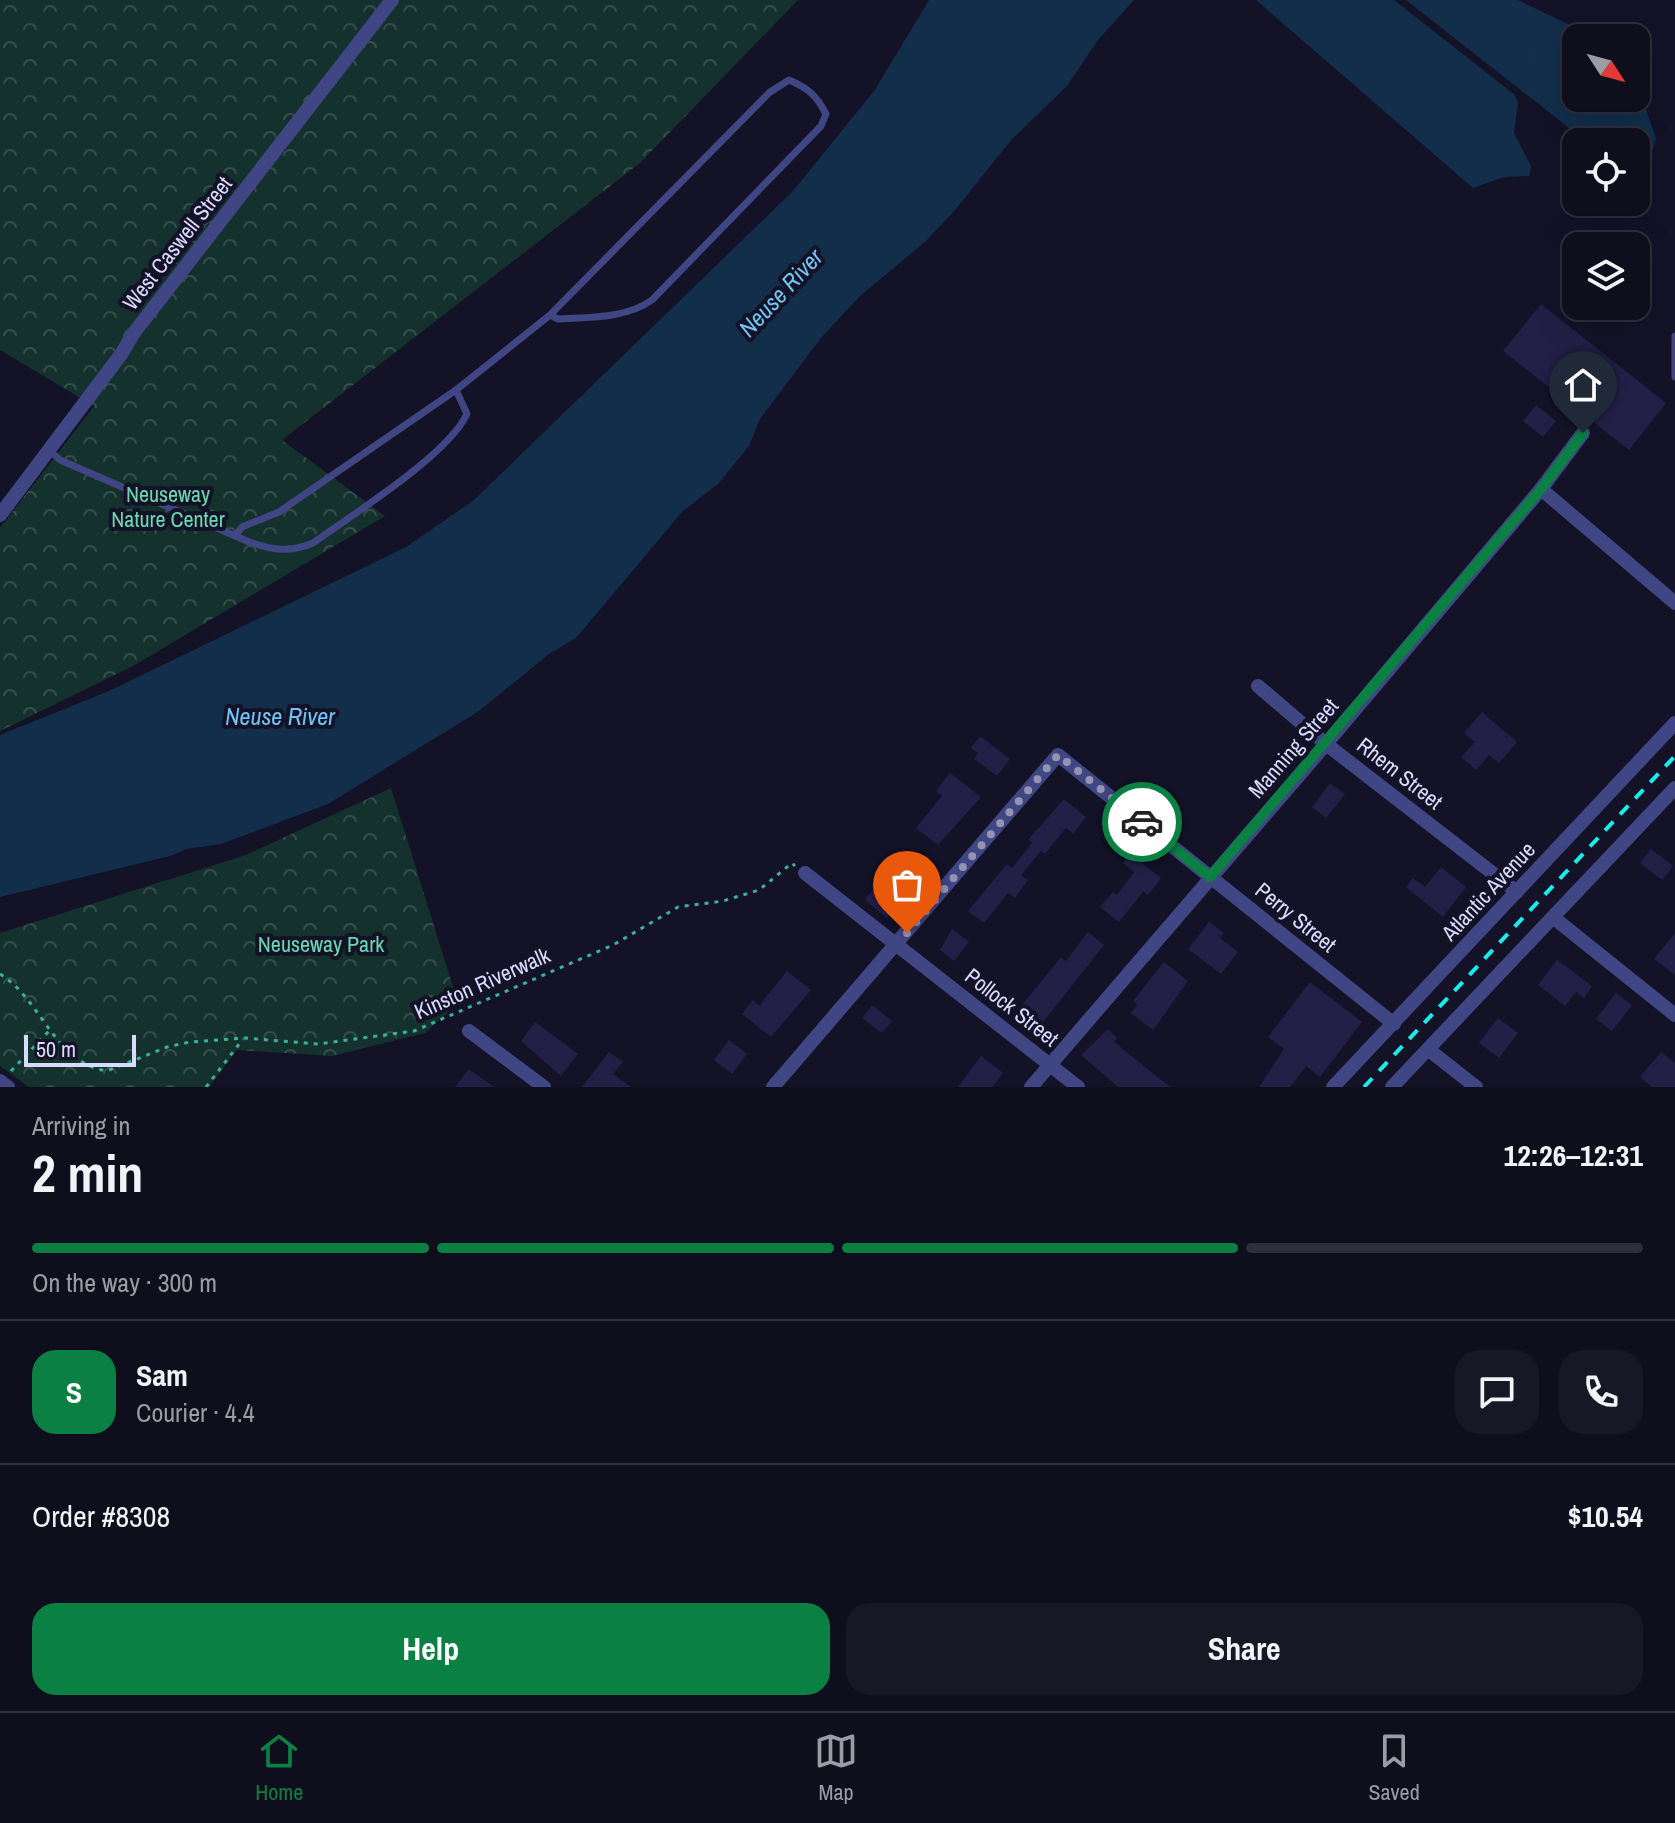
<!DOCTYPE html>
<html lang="en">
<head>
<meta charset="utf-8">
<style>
	body { margin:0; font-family:"Archivo Narrow",sans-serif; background:#171726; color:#f1f3f6; height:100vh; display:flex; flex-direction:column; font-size:30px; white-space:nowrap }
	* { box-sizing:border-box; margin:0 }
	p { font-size:26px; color:#9b9ca4 }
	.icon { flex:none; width:44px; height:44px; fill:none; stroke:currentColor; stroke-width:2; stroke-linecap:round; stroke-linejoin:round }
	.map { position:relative; height:1087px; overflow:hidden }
	.sheet { display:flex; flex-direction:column; background:#0e0e1d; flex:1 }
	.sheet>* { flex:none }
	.needle { width:52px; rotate:126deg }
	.tools { position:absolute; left:1562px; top:24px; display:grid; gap:16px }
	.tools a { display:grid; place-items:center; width:88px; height:88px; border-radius:16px; background:#0e0e1d; box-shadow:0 8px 32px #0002,0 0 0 2px #2e2e3b; font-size:40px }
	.scale { position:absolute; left:24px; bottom:20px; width:112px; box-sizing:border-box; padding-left:8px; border:4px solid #dadafd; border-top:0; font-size:22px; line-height:28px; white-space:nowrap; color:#dadafd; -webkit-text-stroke:6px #131227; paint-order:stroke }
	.pin { position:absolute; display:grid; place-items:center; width:68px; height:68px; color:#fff; margin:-82px -34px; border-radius:50% 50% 50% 0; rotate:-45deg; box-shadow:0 0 8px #0007 }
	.pin .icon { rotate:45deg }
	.courier { position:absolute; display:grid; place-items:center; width:80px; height:80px; margin:-40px; border:6px solid #0b8043; border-radius:50%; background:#fff; color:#222; box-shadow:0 2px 10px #0007 }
	.head em { font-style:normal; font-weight:700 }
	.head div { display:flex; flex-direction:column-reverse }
	.head { display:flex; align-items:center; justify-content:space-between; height:136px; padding:0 32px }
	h1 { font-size:52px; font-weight:700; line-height:60px }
	.bar { display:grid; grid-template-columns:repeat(4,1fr); gap:12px 8px; align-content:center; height:96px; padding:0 32px }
	.bar i { height:10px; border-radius:6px; background:#2e2e3b }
	.bar .current { background:#0b8043 }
	.bar p { grid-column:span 4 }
	.line { display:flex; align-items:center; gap:20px; padding:0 32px; border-top:2px solid #2e2e3b }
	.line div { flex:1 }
	.round { display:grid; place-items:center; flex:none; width:84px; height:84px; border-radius:24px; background:#171726 }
	.primary-button { display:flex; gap:16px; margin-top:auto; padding:16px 32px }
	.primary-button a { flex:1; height:92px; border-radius:24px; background:#0b8043; color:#fff; font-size:32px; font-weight:700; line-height:92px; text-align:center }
	.primary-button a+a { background:#171726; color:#f1f3f6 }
	.dock { display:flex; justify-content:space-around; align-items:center; height:112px; border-top:2px solid #2e2e3b; background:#0e0e1d; font-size:22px; color:#9b9ca4 }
	.dock a { display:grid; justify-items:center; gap:4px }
	.dock .current { color:#0b8043 }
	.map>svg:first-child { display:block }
</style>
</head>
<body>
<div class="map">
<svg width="1675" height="1087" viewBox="0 0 1675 1087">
	<defs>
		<pattern id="park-crowns" width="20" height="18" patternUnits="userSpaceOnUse" patternTransform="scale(2)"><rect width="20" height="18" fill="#15312d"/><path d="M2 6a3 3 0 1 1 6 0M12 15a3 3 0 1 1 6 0" fill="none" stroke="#364e4c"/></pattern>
	</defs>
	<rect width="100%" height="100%" fill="#131227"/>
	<g fill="url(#park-crowns)">
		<path d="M0 0H798L640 163 282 440 385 516 133 666 0 731V528L94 406 0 350Z"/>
		<path d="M391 788 458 1003 425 1033 332 1056 237 1050 209 1087H29L0 1066V933L246 855Z"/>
	</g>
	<g fill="#122e4b">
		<path d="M929 0H1134L1098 40 1067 86 1011 140 956 209 926 241 860 296 821 338 760 419 749 446 718 484 682 512 576 638 549 654 479 711 328 804 221 844 186 849 170 856 0 897V735L109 691 406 547 474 500 793 191 874 91Z"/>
		<path d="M1256 0H1394L1515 95 1518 103 1514 133 1531 166 1529 176 1504 177 1473 188Z"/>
		<path d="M1406 0H1518L1597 38H1576V98H1636V79L1656 139 1648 164 1636 166V142H1587Z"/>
	</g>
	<g fill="#231f47">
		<path d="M1541 304 1666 403 1629 450 1503 351Z"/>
		<path d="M1536 405 1556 421 1543 437 1523 421Z"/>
		<path d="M1482 712 1517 742 1499 763 1489 755 1476 770 1461 757 1475 742 1464 733Z"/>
		<path d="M980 736 1010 759 997 776 974 759 978 753 971 748Z"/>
		<path d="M950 773 981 797 938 845 916 828 942 796 936 791Z"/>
		<path d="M1330 783 1345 794 1326 818 1312 807Z"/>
		<path d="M1064 799 1086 817 1073 834 1066 828 1045 854 1041 851 1021 875 1028 880 1015 898 1008 893 984 923 968 911 1007 864 1012 868 1032 843 1028 840Z"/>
		<path d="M1651 849 1673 866 1662 880 1640 863Z"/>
		<path d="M899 850 919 866 897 893 902 898 887 918 865 900 887 872 884 870Z"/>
		<path d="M1130 854 1161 878 1148 895 1143 892 1119 922 1100 907 1113 892 1117 895 1134 872 1123 863Z"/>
		<path d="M1441 867 1466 887 1443 917 1406 887 1413 878 1425 887Z"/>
		<path d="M1209 922 1224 933 1220 938 1238 952 1221 974 1188 949Z"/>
		<path d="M952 929 969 942 954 961 940 950Z"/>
		<path d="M1088 932 1104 945 1039 1027 1018 1010 1061 957 1066 961Z"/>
		<path d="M1675 933V975L1654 959Z"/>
		<path d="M1557 960 1592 986 1584 998 1576 992 1565 1006 1538 985Z"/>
		<path d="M1164 962 1188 981 1153 1030 1131 1013 1137 1005 1133 1001Z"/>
		<path d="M787 971 811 990 771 1037 742 1014 753 1000 759 1006Z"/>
		<path d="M1310 982 1362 1022 1320 1077 1306 1066 1290 1087H1259L1284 1049 1268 1037Z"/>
		<path d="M1616 993 1632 1005 1612 1031 1596 1019Z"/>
		<path d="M872 1005 892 1021 882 1033 862 1018Z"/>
		<path d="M1498 1018 1518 1033 1499 1058 1479 1043Z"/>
		<path d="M535 1022 578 1054 561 1076 521 1041Z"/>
		<path d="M1108 1029 1117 1038 1114 1042 1170 1087H1118L1081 1055Z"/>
		<path d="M729 1040 747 1054 732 1074 714 1060Z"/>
		<path d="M609 1052 623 1062 613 1074 631 1087H582Z"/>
		<path d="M1661 1052 1675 1063V1087H1652L1640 1077Z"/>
		<path d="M981 1056 1003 1073 992 1087H958Z"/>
		<path d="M469 1069 494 1087H455Z"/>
	</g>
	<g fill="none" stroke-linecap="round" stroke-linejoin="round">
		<g stroke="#38b29d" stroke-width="3" stroke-dasharray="4 6" stroke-linecap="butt">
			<path d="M0 974C42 1000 54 1063 107 1071L167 1047 190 1042 244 1038 318 1044 414 1031 613 945 678 907 723 901 759 890 792 863 795 866"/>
			<path d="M11 1071 51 1029"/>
			<path d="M206 1087 243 1039"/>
		</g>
		<g stroke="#404583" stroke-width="7">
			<path d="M1675 336V377"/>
			<path d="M456 390 550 315 770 92 789 80C808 88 817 96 826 114L821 126 652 300C625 319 590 317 558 319L550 315"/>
			<path d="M49 450 60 460 249 542C274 550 289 553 313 543 353 514 447 456 467 414L456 390 279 512 242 527 235 536"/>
		</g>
		<g stroke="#404583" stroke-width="14">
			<path d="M1541 489 1675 603"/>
			<path d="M0 515 122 353 133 334 392 0"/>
			<path d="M1258 686 1326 744 1517 892"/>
			<path d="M805 873 1078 1087"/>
			<path d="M1554 918 1675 1015"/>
			<path d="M469 1031 544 1087"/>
			<path d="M1429 1050 1476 1087"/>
			<path d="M0 1081 8 1087"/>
			<path d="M773 1087 1058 755 1394 1024"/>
			<path d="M1031 1087 1326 744 1541 489 1583 433"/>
			<path d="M1333 1087 1675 723"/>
			<path d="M1392 1087 1675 788"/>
		</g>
		<path stroke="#14efed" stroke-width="4" stroke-dasharray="12 10" stroke-linecap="butt" d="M1364 1087 1675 756"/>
	</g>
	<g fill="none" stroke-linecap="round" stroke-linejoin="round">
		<path stroke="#9494b2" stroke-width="8" stroke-dasharray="0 14.4" d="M907 933 1058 755 1142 822"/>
		<path stroke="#0b8043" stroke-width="10" d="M1142 822 1210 877 1541 489 1583 433"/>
	</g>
	<g text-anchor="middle" stroke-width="8" stroke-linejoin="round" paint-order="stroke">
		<g font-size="22" fill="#dadafd" stroke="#131227">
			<text transform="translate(177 243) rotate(-52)" y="8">West Caswell Street</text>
			<text transform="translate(1293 748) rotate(-49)" y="8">Manning Street</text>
			<text transform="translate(1400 773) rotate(38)" y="8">Rhem Street</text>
			<text transform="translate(1488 891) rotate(-47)" y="8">Atlantic Avenue</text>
			<text transform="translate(1296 917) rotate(39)" y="8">Perry Street</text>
			<text transform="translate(482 983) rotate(-24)" y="8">Kinston Riverwalk</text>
			<text transform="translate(1012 1007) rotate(38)" y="8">Pollock Street</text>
		</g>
		<g font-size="22" fill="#6ad9b1" stroke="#131227">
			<text x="168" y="502">Neuseway<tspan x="168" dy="25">Nature Center</tspan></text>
			<text x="321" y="952">Neuseway Park</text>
		</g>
		<g font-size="24" font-style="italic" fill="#6fc6f5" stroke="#131227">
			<text transform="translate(781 293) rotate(-47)" y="8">Neuse River</text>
			<text x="280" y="725">Neuse River</text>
		</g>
	</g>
</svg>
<div class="tools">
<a><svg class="needle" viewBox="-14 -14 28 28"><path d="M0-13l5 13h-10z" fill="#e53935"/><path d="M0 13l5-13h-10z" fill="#9b9ca4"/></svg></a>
<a><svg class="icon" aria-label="locate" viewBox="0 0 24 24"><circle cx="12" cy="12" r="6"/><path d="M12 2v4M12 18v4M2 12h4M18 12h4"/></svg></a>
<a><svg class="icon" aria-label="layers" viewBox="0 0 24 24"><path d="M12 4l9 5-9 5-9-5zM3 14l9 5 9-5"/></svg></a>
</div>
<div class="scale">50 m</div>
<div class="pin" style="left:907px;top:933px;background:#ea580c"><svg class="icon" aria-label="bag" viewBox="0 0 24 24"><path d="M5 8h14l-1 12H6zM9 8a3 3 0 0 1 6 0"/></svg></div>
<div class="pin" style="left:1583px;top:433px;background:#1f2937"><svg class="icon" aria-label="home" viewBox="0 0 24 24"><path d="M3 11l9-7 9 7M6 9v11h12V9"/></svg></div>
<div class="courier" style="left:1142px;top:822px"><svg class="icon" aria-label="car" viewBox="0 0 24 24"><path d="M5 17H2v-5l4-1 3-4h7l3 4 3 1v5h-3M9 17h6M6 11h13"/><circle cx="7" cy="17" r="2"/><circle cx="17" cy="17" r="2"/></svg></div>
</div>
<section class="sheet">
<div class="head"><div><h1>2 min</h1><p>Arriving in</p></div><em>12:26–12:31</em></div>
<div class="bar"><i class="current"></i><i class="current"></i><i class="current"></i><i></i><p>On the way · 300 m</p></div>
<div class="line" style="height:144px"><b class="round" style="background:#0b8043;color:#fff">S</b><div><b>Sam</b><p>Courier · 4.4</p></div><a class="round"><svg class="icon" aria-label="chat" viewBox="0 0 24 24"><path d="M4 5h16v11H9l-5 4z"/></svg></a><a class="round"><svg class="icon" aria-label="phone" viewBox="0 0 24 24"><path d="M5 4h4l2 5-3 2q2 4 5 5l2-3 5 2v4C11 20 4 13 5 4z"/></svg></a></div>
<div class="line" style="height:104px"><div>Order #8308</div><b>$10.54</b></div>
<div class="primary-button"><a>Help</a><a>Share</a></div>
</section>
<nav class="dock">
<a class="current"><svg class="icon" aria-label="home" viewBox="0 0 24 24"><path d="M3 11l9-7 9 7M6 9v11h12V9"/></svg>Home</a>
<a><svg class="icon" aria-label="map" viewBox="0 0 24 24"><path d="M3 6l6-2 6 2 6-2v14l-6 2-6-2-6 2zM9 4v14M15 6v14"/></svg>Map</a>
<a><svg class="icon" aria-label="saved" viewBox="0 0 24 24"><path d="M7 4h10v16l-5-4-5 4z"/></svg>Saved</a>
</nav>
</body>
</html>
